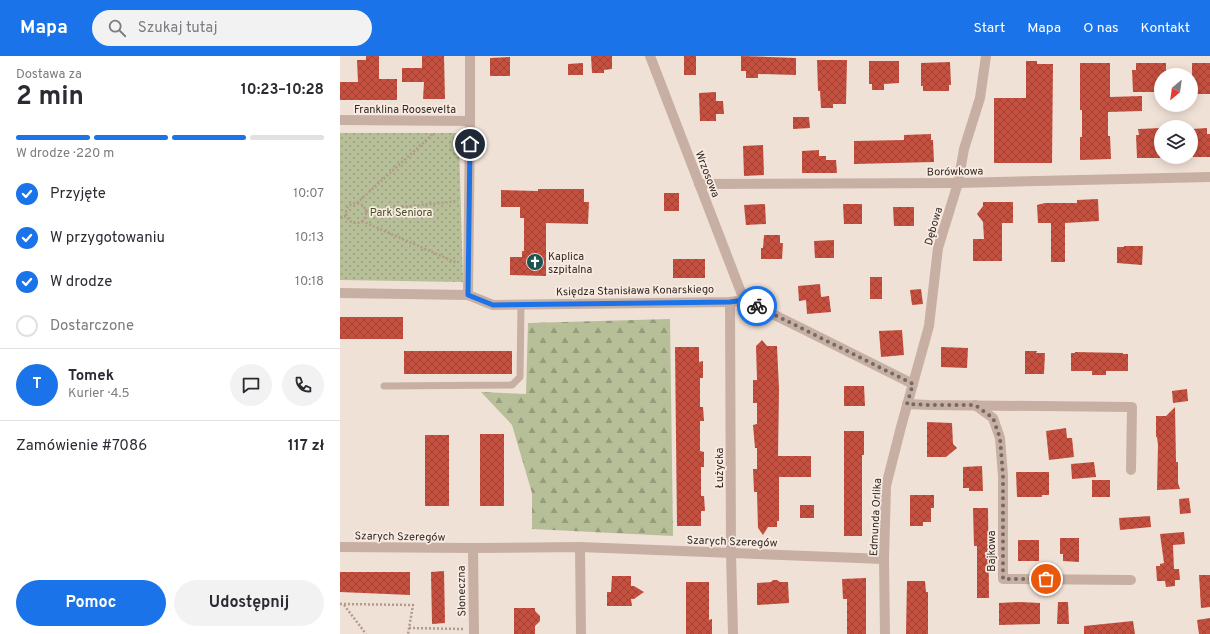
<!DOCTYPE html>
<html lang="pl">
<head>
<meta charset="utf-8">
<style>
	body { margin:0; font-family:Overpass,sans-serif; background:#f2f2f3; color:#2b2b33; height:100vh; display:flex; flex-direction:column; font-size:15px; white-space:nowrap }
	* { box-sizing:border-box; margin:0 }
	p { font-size:13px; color:#7c7c81 }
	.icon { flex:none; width:22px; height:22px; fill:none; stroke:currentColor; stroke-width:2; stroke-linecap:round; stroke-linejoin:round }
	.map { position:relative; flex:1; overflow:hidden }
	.panel { display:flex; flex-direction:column; background:#fff; width:340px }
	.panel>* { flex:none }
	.needle { width:26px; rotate:209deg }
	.tools { position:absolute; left:814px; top:12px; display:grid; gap:8px }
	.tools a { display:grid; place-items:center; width:44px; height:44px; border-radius:50%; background:#fff; box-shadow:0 2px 10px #0003; font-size:20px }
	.pin { position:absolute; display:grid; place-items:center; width:34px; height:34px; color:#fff; margin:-17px; border:2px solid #fff; border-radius:50%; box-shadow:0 1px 4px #0007 }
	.courier { position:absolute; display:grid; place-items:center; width:40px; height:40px; margin:-20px; border:3px solid #1a73e8; border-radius:50%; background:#fff; color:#222; box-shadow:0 1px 5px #0007 }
	.head em { font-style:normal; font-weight:700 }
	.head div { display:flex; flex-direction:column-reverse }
	.head { display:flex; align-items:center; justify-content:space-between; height:68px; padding:0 16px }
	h1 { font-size:26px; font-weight:700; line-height:30px }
	.bar { display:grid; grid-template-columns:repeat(4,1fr); gap:6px 4px; align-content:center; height:48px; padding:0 16px }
	.bar i { height:5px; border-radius:3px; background:#e1e1e2 }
	.bar .active { background:#1a73e8 }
	.bar p { grid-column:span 4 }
	.line { display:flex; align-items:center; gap:10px; padding:0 16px; border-top:1px solid #e1e1e2 }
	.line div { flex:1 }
	.round { display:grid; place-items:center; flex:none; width:42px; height:42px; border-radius:21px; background:#f2f2f3 }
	ol { padding:0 16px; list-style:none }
	li { display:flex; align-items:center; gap:12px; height:44px }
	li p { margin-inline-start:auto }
	li .icon { padding:4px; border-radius:50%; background:#1a73e8; color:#fff; stroke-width:4 }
	li:last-child { color:#7c7c81 }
	li i { width:22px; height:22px; border:2px solid #e1e1e2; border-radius:50% }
	.primary-button { display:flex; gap:8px; margin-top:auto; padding:8px 16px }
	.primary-button a { flex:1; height:46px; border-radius:24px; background:#1a73e8; color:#fff; font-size:16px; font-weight:700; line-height:46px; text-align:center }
	.primary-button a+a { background:#f2f2f3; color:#2b2b33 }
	header { display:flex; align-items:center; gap:24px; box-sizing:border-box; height:56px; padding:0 20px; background:#1a73e8; color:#fff }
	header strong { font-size:19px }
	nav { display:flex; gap:22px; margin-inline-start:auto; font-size:14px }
	.search { width:280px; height:36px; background:#f2f2f3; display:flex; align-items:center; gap:10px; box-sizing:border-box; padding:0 14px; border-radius:22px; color:#7c7c81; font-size:15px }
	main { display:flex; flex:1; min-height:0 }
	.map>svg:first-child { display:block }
</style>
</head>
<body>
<header>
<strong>Mapa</strong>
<div class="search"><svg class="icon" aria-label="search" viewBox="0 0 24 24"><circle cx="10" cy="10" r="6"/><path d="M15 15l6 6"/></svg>Szukaj tutaj</div>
<nav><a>Start</a><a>Mapa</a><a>O nas</a><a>Kontakt</a></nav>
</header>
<main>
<section class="panel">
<div class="head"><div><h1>2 min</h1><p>Dostawa za</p></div><em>10:23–10:28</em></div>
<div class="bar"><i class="active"></i><i class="active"></i><i class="active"></i><i></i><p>W drodze · 220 m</p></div>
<ol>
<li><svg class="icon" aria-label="check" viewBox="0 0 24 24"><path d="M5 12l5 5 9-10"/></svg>Przyjęte<p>10:07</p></li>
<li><svg class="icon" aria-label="check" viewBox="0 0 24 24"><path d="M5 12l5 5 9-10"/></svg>W przygotowaniu<p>10:13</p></li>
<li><svg class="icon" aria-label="check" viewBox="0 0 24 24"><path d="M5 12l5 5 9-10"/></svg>W drodze<p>10:18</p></li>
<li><i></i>Dostarczone</li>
</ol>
<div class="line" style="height:72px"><b class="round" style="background:#1a73e8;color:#fff">T</b><div><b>Tomek</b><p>Kurier · 4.5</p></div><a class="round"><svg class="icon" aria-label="chat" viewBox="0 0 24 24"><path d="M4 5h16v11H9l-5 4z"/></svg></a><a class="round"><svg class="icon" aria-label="phone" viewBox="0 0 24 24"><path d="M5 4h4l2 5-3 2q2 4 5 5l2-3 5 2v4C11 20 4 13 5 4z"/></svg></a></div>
<div class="line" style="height:52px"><div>Zamówienie #7086</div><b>117 zł</b></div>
<div class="primary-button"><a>Pomoc</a><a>Udostępnij</a></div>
</section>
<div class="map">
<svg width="870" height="578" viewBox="0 0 870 578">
	<defs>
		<pattern id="forest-firs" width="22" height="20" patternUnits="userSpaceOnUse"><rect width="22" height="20" fill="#b6bf97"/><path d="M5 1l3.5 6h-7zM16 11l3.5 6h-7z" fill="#959b7b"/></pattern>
		<pattern id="park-dots" width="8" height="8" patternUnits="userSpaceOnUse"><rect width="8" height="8" fill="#b6bf97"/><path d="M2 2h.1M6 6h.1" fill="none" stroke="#959b7b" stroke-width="1.8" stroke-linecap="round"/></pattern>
		<pattern id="building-cross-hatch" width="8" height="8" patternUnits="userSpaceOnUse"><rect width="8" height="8" fill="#c6503f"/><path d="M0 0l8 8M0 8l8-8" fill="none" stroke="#a14235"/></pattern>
	</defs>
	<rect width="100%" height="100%" fill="#f0e1d6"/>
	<path fill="url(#forest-firs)" d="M330 263 333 480 192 473V437L172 369 141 336 186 338 188 267Z"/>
	<path fill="url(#park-dots)" d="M0 77H116L118 79 119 87 123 226 0 224Z"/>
	<g fill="url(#building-cross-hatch)">
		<path d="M26 0H39V23H57V44H0V26H18L17 4H26Z"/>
		<path d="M82 0H104L105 43H83L84 26H62V12H82Z"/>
		<path d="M251 0H272V13L264 14V17H252Z"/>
		<rect x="344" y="0" width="12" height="19"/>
		<path d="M401 0 456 2V19L418 18V22H406V15H401Z"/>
		<path d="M170 1V20H150V2Z"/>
		<path d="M477 4H507L506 48H493V52H481L480 35H478Z"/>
		<path d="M529 5H559V27L544 28V34H532V28H529Z"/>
		<path d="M686 5H697V8H713L712 107H654V42H686Z"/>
		<path d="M610 6 611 29H609V35H583V30H581V7Z"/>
		<path d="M243 7V19H228V8Z"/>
		<path d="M740 7H770V41L802 40V55L768 56V80H770L771 103 740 104V81H742V54H740Z"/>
		<path d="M796 7H826V19H821V36H793L792 14H796Z"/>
		<path d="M852 7H870V38H854V30H852Z"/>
		<path d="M376 36V45H383L384 58H376V65H360L359 37Z"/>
		<path d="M453 61H469L470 72 453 73Z"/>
		<path d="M821 72V102H797L796 79H799L798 73Z"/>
		<path d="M867 72V78H870V101H853L852 73Z"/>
		<path d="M591 78V84H593L594 106 514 108V85L564 84V79Z"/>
		<path d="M423 89 424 119 404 120 403 90Z"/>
		<path d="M479 94V100H486V104H496L497 117H462V95Z"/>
		<path d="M198 133H244V146H249L248 168 206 167V220L170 219V201H182V195H184V162H180V151H161V134L198 135Z"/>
		<rect x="324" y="137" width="15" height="18"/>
		<path d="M758 143 759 165 725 167V206H711V167H698L697 149 705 147H737V144Z"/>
		<path d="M643 146H673V167H662V205H633V183H644L643 166 637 158 643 150Z"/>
		<path d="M425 148 426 168 406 169 404 149Z"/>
		<path d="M503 148H522V168H504Z"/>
		<path d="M553 151H574V170H554Z"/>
		<path d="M424 179H440V187H443L442 203H421V192H423Z"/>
		<path d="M494 184V202H475L474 185Z"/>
		<path d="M784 190H803L802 209 777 207V191H784Z"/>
		<rect x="333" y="203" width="32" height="19"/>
		<rect x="530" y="221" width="12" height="22"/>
		<path d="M480 228 481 241 489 240 491 256 467 258 466 244 459 245 458 230Z"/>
		<path d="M581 233 583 248 572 249 570 234Z"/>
		<rect x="0" y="261" width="63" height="22"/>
		<path d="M562 274 564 299 541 301 539 275Z"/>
		<path d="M422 284 427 290H437L439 333 438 400H471V421H439V465H437V471H428L423 479 418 472 417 436H414L413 413H417V392H415L413 369 417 368V347H413V324H417L416 290Z"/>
		<path d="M335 291H359V306L363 305V322H360V351H363L364 365H360V395L364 396V411H361V440H364L365 455H361V470H337Z"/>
		<path d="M601 291 628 292 627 312 601 311Z"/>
		<rect x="64" y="295" width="108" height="23"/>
		<path d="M685 295H697L696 297H705L704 318H685Z"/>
		<path d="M735 296 783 297V298H788V315H766V319H752V315H731V297H735Z"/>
		<path d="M504 330H524L525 350H504Z"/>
		<path d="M847 333 848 345 833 347 832 335Z"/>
		<path d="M835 351 836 406H838V427L840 433 817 434 818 389 817 381H816V360H826Z"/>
		<path d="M587 366 612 367 613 388 617 392 606 401H587Z"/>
		<path d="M726 372 727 382H732L734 401 709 404 706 375Z"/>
		<path d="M504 375H524V399H522V480H504Z"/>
		<rect x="140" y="378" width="24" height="72"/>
		<rect x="85" y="379" width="24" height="71"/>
		<path d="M754 406 756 421 732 423 731 408Z"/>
		<path d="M642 410 643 435H629V432H623V411Z"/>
		<path d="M676 416H709V439H702V441H677Z"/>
		<rect x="752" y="424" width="18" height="17"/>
		<path d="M570 439H594V452H591V466H583V470H570Z"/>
		<path d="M849 442 851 457 840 458 839 443Z"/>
		<rect x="460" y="449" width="14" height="13"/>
		<path d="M633 452H648L649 542H637V490H634Z"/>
		<path d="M810 460 811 471 780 474 779 462Z"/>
		<path d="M844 476 845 488 833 489 834 513H839L840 524H835V530L826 531 825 525H817L816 510H820V508L824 507 820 478Z"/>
		<path d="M720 482H739V506L723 505V498H720Z"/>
		<rect x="678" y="484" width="21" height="21"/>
		<path d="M104 515 105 567 92 568 91 516Z"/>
		<path d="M0 516H70V539L0 536Z"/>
		<path d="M859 519H870V551L861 552Z"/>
		<path d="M272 520H291V530H294L304 536 294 543H291L292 550H267V536H271Z"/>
		<path d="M526 522V578H507V543H503L502 523Z"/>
		<path d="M433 524H437L440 526H448L449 547 417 549V527L431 526Z"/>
		<path d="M567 525H585L586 536H588V578H566Z"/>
		<path d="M346 526H369V564L372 563V578H346Z"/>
		<path d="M680 546 700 547V568L659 569V547Z"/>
		<path d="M718 546H728L729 568H717Z"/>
		<path d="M174 552H195V555L200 560V565L195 570V578H174Z"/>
		<path d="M870 562V578H859L857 564Z"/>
		<path d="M793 565 795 578H744V570Z"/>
	</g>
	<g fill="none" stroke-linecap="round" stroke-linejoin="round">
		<g stroke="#b4998d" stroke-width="2.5" stroke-dasharray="2 2" stroke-linecap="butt">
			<circle cx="16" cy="157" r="10"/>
			<path d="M17 147 94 77"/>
			<path d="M26 155 118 145"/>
			<path d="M0 161 7 160"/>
			<path d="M22 165 117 207"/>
			<path d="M0 548 73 549 68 578"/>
			<path d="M4 549 26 578"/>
			<path d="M69 572 123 573"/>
		</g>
		<path stroke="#c8afa3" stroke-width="7" d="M44 330 172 329 180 321 181 248"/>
		<g stroke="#c8afa3" stroke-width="10">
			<path d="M310 0 404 244"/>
			<path d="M0 64 130 65"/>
			<path d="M359 128 618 127 870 121"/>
			<path d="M0 237 128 239 153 249 390 246 404 244 463 273 573 328"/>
			<path d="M128 239 130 65V0"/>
			<path d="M390 246 391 497 393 578"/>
			<path d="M567 348 589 349 792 351 791 414"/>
			<path d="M635 349 653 362 660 382 663 420V523L791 524"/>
			<path d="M0 491 133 492 240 491 544 503"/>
			<path d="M240 491 241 578"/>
			<path d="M133 492 134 578"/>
			<path d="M545 578 544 503 546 430 561 371 589 270 598 192 618 127 624 93 640 42 646 0"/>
		</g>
	</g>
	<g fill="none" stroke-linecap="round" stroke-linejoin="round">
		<path stroke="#756963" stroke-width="4" stroke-dasharray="0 7.2" d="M417 250 573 328 567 348 590 349H635L653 362 660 382 663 420V523H706"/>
		<path stroke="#1a73e8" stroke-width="5" d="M130 88 128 239 153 249 390 246 404 244 417 250"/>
	</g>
	<defs>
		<g id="church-disc" transform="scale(0.9)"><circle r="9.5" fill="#1b5451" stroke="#f8ece2"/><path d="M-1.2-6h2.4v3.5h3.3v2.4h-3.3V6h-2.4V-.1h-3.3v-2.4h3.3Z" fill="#fff"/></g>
	</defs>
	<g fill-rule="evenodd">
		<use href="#church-disc" x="195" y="206"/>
	</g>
	<g text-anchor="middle" stroke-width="3.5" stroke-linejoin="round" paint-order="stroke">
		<g font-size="11" fill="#332825" stroke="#f8ece2">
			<text x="65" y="57">Franklina Roosevelta</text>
			<text transform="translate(615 115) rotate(-1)" y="4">Borówkowa</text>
			<text transform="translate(368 118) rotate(69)" y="4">Wrzosowa</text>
			<text transform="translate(593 170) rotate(-74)" y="4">Dębowa</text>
			<text transform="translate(295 234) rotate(-1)" y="4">Księdza Stanisława Konarskiego</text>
			<text transform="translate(379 412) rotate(-90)" y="4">Łużycka</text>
			<text transform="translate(535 461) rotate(-87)" y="4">Edmunda Orlika</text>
			<text transform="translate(60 480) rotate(1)" y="4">Szarych Szeregów</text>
			<text transform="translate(392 485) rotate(2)" y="4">Szarych Szeregów</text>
			<text transform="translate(651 495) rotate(-90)" y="4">Bajkowa</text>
			<text transform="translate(121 535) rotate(-91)" y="4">Słoneczna</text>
		</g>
		<g font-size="11" fill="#475129" stroke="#f8ece2">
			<text x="61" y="160">Park Seniora</text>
		</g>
		<g font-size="11" fill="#332825" stroke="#f8ece2" text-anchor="start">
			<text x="208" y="204">Kaplica<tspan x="208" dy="13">szpitalna</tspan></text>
		</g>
	</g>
</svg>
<div class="tools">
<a><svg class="needle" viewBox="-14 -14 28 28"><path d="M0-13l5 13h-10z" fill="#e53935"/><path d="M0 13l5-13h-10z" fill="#7c7c81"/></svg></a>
<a><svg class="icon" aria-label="layers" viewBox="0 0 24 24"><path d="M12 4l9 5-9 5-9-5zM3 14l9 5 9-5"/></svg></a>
</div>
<div class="pin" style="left:706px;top:523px;background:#ea580c"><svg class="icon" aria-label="bag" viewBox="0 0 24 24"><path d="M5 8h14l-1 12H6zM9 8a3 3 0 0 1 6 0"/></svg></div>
<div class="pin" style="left:130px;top:88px;background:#1f2937"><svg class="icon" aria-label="home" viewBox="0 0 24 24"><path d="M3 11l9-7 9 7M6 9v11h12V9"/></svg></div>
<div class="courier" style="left:417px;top:250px"><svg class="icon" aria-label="bike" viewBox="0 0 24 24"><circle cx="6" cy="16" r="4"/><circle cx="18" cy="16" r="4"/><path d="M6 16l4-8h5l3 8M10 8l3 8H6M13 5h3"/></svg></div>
</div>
</main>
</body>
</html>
